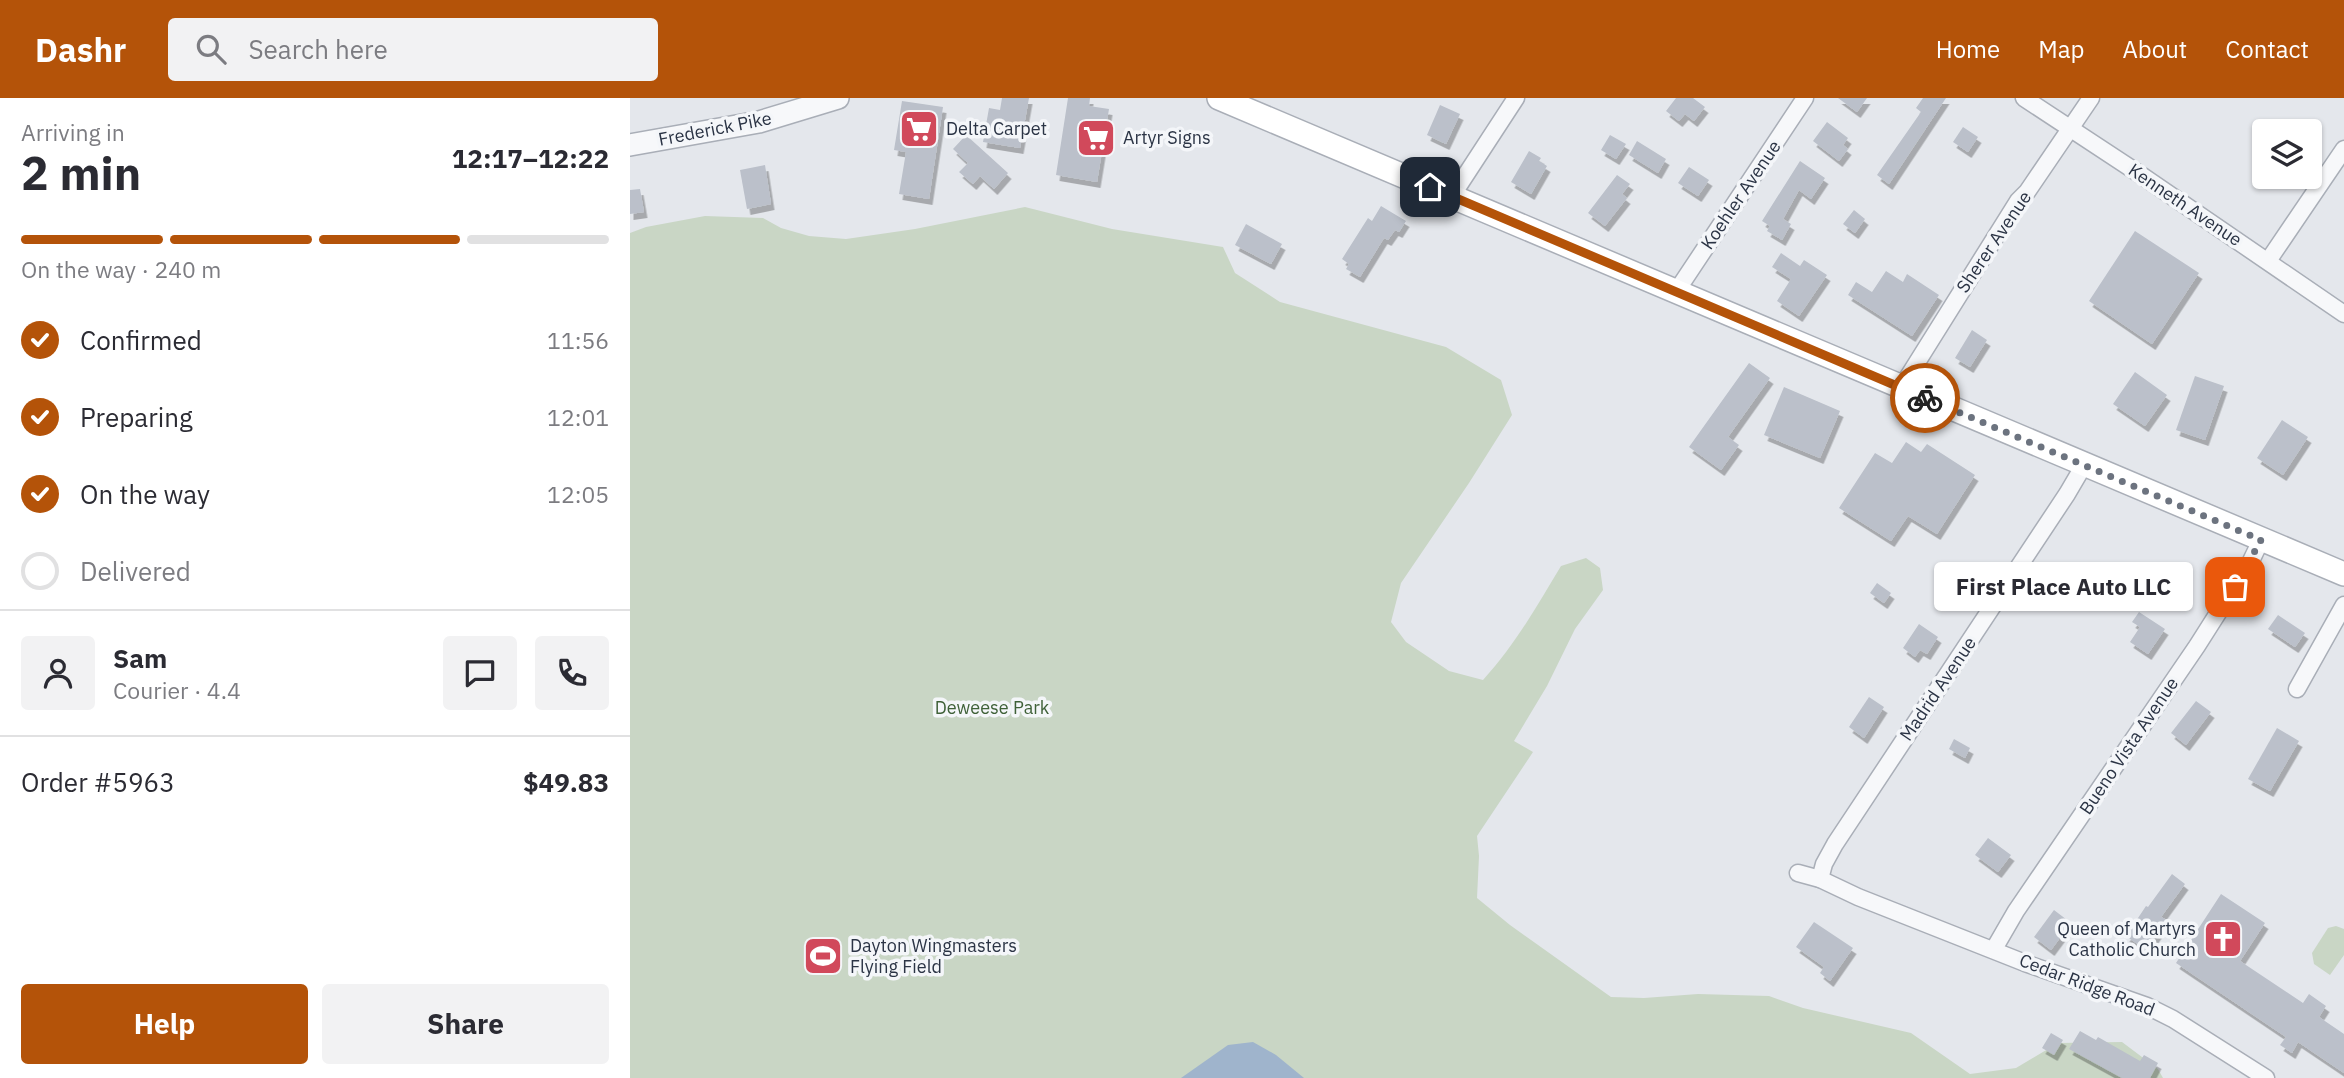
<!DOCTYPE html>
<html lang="en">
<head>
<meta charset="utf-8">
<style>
	body { margin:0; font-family:"IBM Plex Sans",sans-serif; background:#f2f2f3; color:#2b2b33; height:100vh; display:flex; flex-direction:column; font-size:26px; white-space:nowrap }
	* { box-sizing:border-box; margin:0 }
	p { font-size:23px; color:#7c7c81 }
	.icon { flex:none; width:38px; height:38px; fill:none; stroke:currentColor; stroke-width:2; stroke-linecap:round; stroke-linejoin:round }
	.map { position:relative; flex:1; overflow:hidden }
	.drawer { display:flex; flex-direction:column; background:#fff; width:630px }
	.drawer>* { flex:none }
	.tools { position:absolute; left:1622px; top:21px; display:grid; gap:14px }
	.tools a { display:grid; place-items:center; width:70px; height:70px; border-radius:7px; background:#fff; box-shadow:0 2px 5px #0004; font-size:35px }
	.pin { position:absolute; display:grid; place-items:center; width:60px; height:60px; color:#fff; margin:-30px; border-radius:14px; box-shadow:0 4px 10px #0006 }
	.courier { position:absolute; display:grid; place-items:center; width:70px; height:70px; margin:-35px; border:5px solid #b45309; border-radius:50%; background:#fff; color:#222; box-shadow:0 2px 9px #0007 }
	.bubble { position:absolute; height:49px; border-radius:7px; background:#fff; box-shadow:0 2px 5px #0004; font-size:23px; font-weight:700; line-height:49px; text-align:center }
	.headline em { font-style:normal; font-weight:700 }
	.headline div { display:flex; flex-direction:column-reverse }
	.headline { display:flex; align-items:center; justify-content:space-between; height:119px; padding:0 21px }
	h1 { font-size:46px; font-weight:700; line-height:52px }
	.bar { display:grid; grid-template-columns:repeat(4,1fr); gap:10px 7px; align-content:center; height:84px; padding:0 21px }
	.bar i { height:9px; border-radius:5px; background:#e1e1e2 }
	.bar .on { background:#b45309 }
	.bar p { grid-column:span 4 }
	.line { display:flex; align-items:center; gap:18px; padding:0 21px; border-top:2px solid #e1e1e2 }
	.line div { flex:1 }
	.round { display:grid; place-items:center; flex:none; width:74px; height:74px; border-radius:7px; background:#f2f2f3 }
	ol { padding:0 21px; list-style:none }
	li { display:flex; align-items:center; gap:21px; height:77px }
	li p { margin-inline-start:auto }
	li .icon { padding:7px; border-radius:50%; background:#b45309; color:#fff; stroke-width:4 }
	li:last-child { color:#7c7c81 }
	li i { width:38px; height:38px; border:4px solid #e1e1e2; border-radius:50% }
	.button { display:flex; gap:14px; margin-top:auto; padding:14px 21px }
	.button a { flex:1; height:80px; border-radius:7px; background:#b45309; color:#fff; font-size:28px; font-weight:700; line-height:80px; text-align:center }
	.button a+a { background:#f2f2f3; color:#2b2b33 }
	header { display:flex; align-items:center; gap:42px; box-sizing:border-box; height:98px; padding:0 35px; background:#b45309; color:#fff }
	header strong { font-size:33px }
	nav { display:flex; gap:38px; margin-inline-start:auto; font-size:24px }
	.search { width:490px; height:63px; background:#f2f2f3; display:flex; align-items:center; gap:18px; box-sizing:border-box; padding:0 24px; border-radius:7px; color:#7c7c81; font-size:26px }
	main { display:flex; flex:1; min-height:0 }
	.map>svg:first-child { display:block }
</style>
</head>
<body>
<header>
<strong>Dashr</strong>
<div class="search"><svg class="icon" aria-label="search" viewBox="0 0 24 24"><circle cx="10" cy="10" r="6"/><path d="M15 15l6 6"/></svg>Search here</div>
<nav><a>Home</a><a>Map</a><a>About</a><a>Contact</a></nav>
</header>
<main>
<section class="drawer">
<div class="headline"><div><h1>2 min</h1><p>Arriving in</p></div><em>12:17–12:22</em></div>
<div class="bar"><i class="on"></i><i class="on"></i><i class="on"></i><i></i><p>On the way · 240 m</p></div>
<ol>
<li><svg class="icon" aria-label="check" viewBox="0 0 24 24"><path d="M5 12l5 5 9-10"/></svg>Confirmed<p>11:56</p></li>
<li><svg class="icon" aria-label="check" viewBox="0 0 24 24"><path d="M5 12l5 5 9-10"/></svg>Preparing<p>12:01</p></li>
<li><svg class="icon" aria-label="check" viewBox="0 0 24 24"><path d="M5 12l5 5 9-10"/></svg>On the way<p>12:05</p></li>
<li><i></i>Delivered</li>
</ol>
<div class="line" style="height:126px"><a class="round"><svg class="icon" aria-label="person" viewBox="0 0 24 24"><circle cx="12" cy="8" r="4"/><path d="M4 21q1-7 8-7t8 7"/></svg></a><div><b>Sam</b><p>Courier · 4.4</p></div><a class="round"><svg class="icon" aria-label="chat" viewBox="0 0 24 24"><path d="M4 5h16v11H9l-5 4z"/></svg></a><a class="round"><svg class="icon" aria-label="phone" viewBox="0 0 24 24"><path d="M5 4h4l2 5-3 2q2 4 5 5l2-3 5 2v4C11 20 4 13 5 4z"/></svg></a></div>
<div class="line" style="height:91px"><div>Order #5963</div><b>$49.83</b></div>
<div class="button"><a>Help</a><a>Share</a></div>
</section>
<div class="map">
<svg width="1714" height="980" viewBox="0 0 1714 980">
	<defs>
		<filter id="shadow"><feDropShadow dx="3.5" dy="6" stdDeviation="0" flood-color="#0004"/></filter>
	</defs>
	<rect width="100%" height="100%" fill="#e4e7ec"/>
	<g fill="#c9d6c5">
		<path d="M395 109 482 131 593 149 605 175 650 204 816 249 871 282 882 317 839 385 771 485 761 524 776 544 819 573 853 582C885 547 907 508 931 468L956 460 970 470 973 492 945 531 917 588 884 643 903 654 847 738 849 758 847 800 880 827 981 899 1014 900 1068 896 1139 898 1173 910 1281 935 1340 976 1386 970 1428 945 1492 944 1528 971 1533 980H0V135L16 129 75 118 133 120 151 130 179 138 216 141 285 131Z"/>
		<path d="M1706 828 1714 831V857L1700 877 1684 866 1682 855 1698 830Z"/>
	</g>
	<path fill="#9fb4cc" d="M623 944 646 957 674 980H551L598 947Z"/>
	<g fill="#bbc0ca" filter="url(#shadow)">
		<path d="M372 0H399L390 50 353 44 359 10 370 12Z"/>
		<path d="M438 0H460L459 8 479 11 467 84 426 77Z"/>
		<path d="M1046 0H1063L1075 9 1064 23 1055 16 1049 23 1036 13Z"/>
		<path d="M1208 0H1237L1227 14Z"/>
		<path d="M1293 0H1316L1259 86 1247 77 1291 14 1286 10Z"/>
		<path d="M272 3 313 9 299 101 269 96 276 54 264 52Z"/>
		<path d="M810 7 830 16 816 46 797 37Z"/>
		<path d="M1197 24 1218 40 1213 47 1218 51 1209 63 1183 43Z"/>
		<path d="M1333 29 1348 39 1338 54 1323 44Z"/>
		<path d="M336 37 378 75 364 91 350 78 343 86 329 74 338 65 323 51Z"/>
		<path d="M980 37 996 46 986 61 971 52Z"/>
		<path d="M1007 43 1036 61 1028 75 999 57Z"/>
		<path d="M899 53 911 60 909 63 917 68 901 96 881 84Z"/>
		<path d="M1170 63 1195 80 1181 101 1169 92 1153 121 1161 126 1152 142 1137 133 1140 128 1132 123Z"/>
		<path d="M135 67 141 106 117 111 110 72Z"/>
		<path d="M1059 69 1079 82 1068 98 1048 85Z"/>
		<path d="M987 77 1000 86 992 96 997 100 975 128 958 115Z"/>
		<path d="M10 91 14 114 0 116V92Z"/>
		<path d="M751 108 776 123 769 134 765 132 758 142 754 140 730 179 716 171 719 166 712 161 738 120 742 123Z"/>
		<path d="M1224 112 1235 121 1225 135 1213 126Z"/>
		<path d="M616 126 652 146 641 166 605 147Z"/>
		<path d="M1505 133 1569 175 1522 246 1459 203Z"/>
		<path d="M1151 155 1170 168 1174 162 1197 177 1169 218 1147 203 1161 181 1142 169Z"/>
		<path d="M1256 173 1273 184 1277 176 1309 197 1282 238 1218 197 1226 184 1242 194Z"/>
		<path d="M1342 232 1357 242 1340 269 1325 260Z"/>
		<path d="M1119 265 1140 280 1098 339 1109 347 1091 372 1059 349Z"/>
		<path d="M1505 274 1537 297 1515 328 1483 306Z"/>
		<path d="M1565 278 1594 288 1575 342 1546 332Z"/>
		<path d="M1154 289 1210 313 1190 360 1134 337Z"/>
		<path d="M1652 322 1678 339 1653 377 1627 360Z"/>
		<path d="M1276 344 1291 354 1297 346 1345 377 1307 436 1278 418 1261 443 1209 410 1245 355 1262 365Z"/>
		<path d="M1247 485 1261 495 1254 505 1240 495Z"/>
		<path d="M1509 514 1535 531 1518 556 1500 544 1510 529 1502 524Z"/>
		<path d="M1648 517 1675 535 1665 549 1638 531Z"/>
		<path d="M1289 526 1308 539 1297 556 1290 552 1285 559 1273 550Z"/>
		<path d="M1239 599 1254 609 1234 640 1219 629Z"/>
		<path d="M1566 603 1581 614 1556 647 1541 635Z"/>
		<path d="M1647 630 1669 643 1640 693 1618 681Z"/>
		<path d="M1324 641 1340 650 1335 660 1319 651Z"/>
		<path d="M1358 740 1381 757 1368 774 1345 757Z"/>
		<path d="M1542 776 1555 786 1531 819 1537 822 1516 852 1496 838 1516 808 1518 809Z"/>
		<path d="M1591 796 1635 825 1610 863 1673 905 1679 896 1696 908 1689 919 1714 936V975L1668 944 1662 955 1650 947 1656 939 1546 865Z"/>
		<path d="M1424 812 1441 825 1421 852 1404 839Z"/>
		<path d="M1184 824 1223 850 1200 883 1190 875 1194 869 1166 849Z"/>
		<path d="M1450 933 1466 942 1468 939 1510 963 1514 957 1528 965 1520 980H1492L1439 951Z"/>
		<path d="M1421 935 1433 942 1424 957 1412 950Z"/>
	</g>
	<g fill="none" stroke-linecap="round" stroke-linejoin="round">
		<g stroke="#a9aeb7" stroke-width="19">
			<g id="minor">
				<path d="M1394 0 1511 77 1714 216"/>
				<path d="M822 98 886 0"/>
				<path d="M1638 163 1714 51"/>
				<path d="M1046 194 1175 0"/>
				<path d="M1271 290 1388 103 1397 94 1461 0"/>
				<path d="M1667 591 1714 507"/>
				<path d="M1168 775 1190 781 1228 799 1395 865 1517 908 1543 921 1636 980"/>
				<path d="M1190 781 1194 766 1205 746 1437 396 1454 367"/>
				<path d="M1364 851 1386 813 1567 548 1621 463 1631 442"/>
			</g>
		</g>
		<g stroke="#a9aeb7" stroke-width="24">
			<path id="tertiary" d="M0 47 129 24 208 0"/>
		</g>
		<g stroke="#a9aeb7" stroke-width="26">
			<path id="secondary" d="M589 0 1714 476"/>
		</g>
		<use href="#minor" stroke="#f7f8fa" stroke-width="16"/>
		<use href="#tertiary" stroke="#f7f8fa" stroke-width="21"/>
		<use href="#secondary" stroke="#fff" stroke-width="23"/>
	</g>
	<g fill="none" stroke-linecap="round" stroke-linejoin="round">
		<path stroke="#6c737f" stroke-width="7" stroke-dasharray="0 12.6" d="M1295 300 1631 442 1605 489"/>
		<path stroke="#b45309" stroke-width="9" d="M800 89 1295 300"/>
	</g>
	<defs>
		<g id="supermarket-square" transform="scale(2.0125)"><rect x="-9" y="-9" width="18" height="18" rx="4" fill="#d1495b" stroke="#f4f6f9"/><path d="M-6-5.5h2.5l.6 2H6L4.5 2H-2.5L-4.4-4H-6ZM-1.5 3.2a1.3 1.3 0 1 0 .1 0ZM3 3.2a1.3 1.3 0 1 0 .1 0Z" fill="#fff"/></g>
		<g id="church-square" transform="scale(2.0125)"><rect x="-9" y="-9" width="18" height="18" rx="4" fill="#d1495b" stroke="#f4f6f9"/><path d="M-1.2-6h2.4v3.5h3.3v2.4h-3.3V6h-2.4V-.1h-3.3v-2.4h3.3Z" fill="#fff"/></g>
		<g id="stadium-square" transform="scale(2.0125)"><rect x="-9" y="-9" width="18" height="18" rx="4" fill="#d1495b" stroke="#f4f6f9"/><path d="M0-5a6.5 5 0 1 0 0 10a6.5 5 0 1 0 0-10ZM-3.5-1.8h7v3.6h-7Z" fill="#fff"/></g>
	</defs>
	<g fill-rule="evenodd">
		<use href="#supermarket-square" x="289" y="31"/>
		<use href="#supermarket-square" x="466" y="40"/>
		<use href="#church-square" x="1593" y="841"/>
		<use href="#stadium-square" x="193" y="858"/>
	</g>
	<g text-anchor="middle" stroke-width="7" stroke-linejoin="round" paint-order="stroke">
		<g font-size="18" fill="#2b3445" stroke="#f4f6f9">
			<text transform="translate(85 31) rotate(-11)" y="6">Frederick Pike</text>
			<text transform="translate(1111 97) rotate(-56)" y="6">Koehler Avenue</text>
			<text transform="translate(1555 107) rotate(34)" y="6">Kenneth Avenue</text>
			<text transform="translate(1364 144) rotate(-56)" y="6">Sherer Avenue</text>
			<text transform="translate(1308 591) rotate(-56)" y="6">Madrid Avenue</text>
			<text transform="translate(1499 648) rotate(-56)" y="6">Bueno Vista Avenue</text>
			<text transform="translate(1457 887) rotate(21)" y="6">Cedar Ridge Road</text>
		</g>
		<g font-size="18" fill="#2b3445" stroke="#f4f6f9" text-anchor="start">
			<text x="316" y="37">Delta Carpet</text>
			<text x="493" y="46">Artyr Signs</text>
			<text x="1566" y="837" text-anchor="end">Queen of Martyrs<tspan x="1566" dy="21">Catholic Church</tspan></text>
			<text x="220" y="854">Dayton Wingmasters<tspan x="220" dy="21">Flying Field</tspan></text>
		</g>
		<g font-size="18" fill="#3f6138" stroke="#f4f6f9">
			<text x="362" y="616">Deweese Park</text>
		</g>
	</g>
</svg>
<div class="tools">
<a><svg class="icon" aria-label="layers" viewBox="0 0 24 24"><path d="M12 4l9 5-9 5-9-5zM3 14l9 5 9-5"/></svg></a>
</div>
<div class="pin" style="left:1605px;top:489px;background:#ea580c"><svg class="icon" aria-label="bag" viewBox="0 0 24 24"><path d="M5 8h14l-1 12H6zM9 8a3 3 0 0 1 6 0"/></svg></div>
<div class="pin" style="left:800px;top:89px;background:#1f2937"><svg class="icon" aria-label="home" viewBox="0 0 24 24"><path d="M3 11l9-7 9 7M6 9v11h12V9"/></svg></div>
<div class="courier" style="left:1295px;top:300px"><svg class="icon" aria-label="bike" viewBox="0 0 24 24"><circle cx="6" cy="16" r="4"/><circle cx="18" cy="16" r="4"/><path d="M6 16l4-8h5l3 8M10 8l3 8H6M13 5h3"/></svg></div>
<div class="bubble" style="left:1304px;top:464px;width:259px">First Place Auto LLC</div>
</div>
</main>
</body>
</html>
